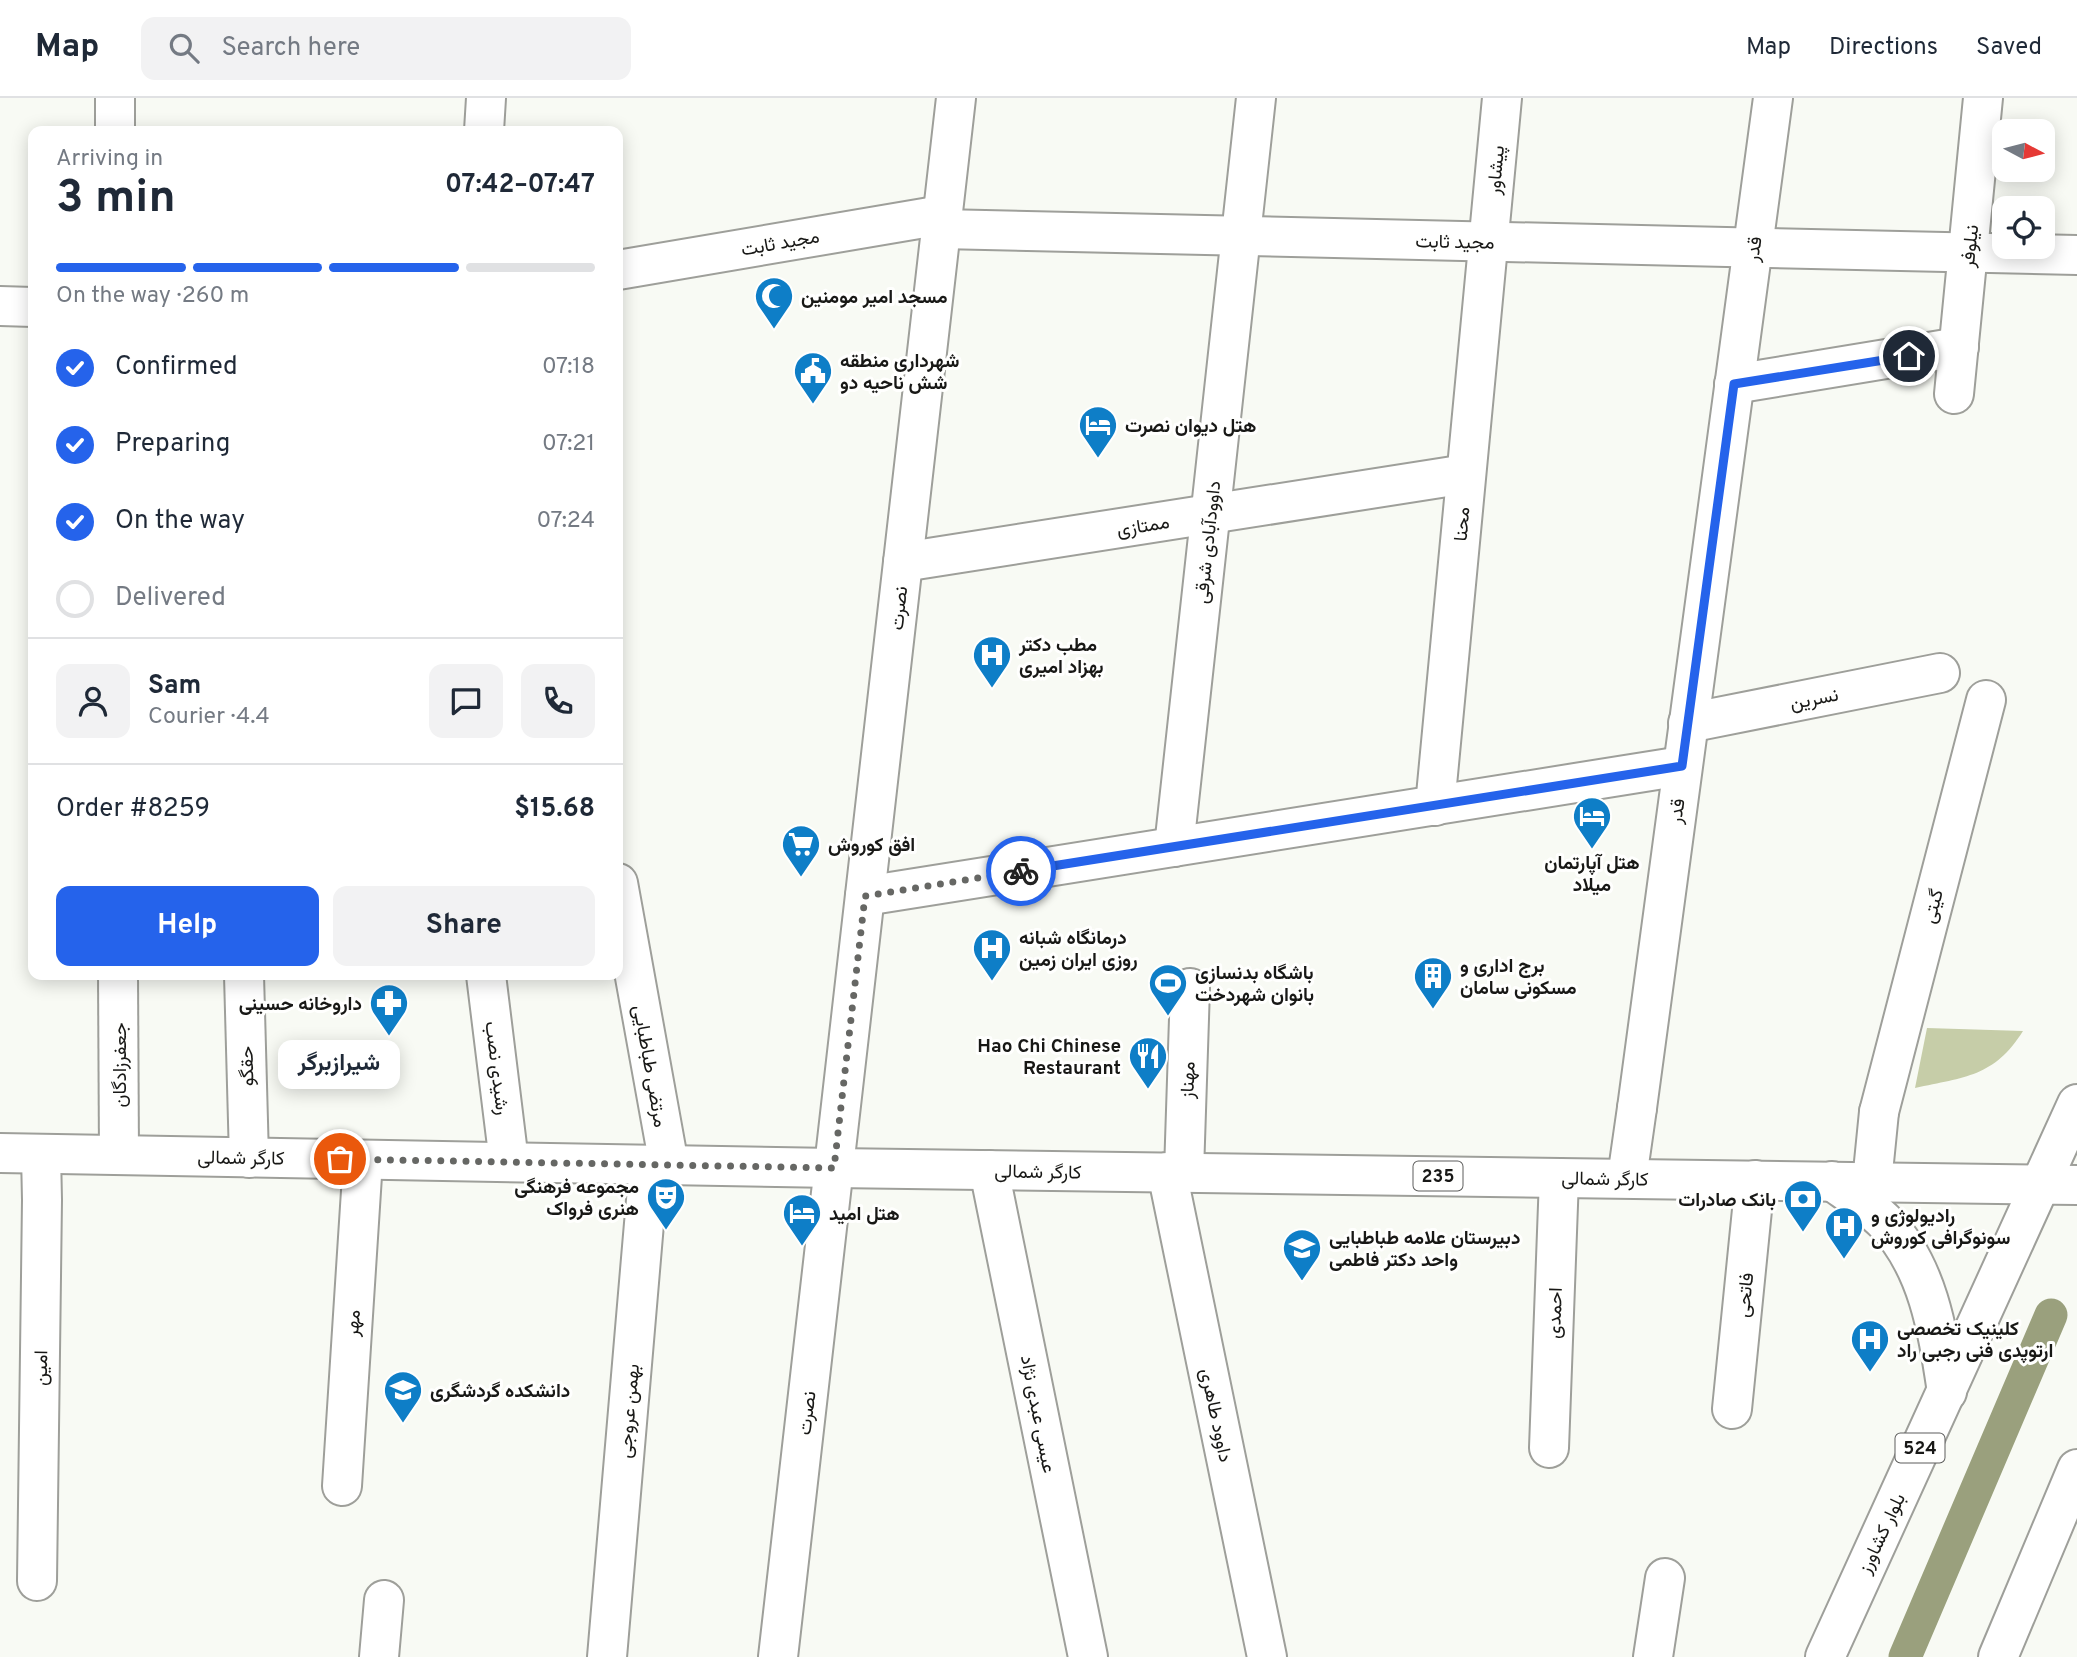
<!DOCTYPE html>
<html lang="en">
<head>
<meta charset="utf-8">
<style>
	body { margin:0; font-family:Overpass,Vazirmatn,sans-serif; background:#f2f2f3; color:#1f2937; height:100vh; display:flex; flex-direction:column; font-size:26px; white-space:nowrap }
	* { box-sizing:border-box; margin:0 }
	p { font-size:23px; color:#747a83 }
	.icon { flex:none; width:38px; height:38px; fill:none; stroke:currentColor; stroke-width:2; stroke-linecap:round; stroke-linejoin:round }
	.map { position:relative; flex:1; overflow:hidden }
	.sheet { position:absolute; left:28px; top:28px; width:595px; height:854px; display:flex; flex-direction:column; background:#fff; border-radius:14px; box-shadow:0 4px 18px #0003 }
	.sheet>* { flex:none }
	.needle { width:46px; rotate:97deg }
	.buttons { position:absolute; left:1992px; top:21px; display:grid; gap:14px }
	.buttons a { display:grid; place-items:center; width:63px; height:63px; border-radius:14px; background:#fff; box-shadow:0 4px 18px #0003; font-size:35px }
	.pin { position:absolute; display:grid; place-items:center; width:60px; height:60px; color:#fff; margin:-30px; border:4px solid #fff; border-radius:50%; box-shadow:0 2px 7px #0007 }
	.courier { position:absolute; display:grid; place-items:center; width:70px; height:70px; margin:-35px; border:5px solid #2563eb; border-radius:50%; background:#fff; color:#222; box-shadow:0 2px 9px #0007 }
	.bubble { position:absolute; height:49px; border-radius:14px; background:#fff; box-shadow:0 4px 18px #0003; font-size:23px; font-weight:700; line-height:49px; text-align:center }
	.summary em { font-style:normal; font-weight:700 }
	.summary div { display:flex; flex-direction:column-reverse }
	.summary { display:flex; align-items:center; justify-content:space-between; height:119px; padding:0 28px }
	h1 { font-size:46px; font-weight:700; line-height:52px }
	.bar { display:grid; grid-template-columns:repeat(4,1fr); gap:10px 7px; align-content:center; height:84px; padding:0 28px }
	.bar i { height:9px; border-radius:5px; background:#e0e1e3 }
	.bar .selected { background:#2563eb }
	.bar p { grid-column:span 4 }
	.line { display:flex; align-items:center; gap:18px; padding:0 28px; border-top:2px solid #e0e1e3 }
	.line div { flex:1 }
	.round { display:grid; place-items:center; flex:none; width:74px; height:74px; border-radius:14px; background:#f2f2f3 }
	ol { padding:0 28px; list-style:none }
	li { display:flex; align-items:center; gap:21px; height:77px }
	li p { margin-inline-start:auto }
	li .icon { padding:7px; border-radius:50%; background:#2563eb; color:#fff; stroke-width:4 }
	li:last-child { color:#747a83 }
	li i { width:38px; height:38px; border:4px solid #e0e1e3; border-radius:50% }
	.button { display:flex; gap:14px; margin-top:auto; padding:14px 28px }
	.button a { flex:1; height:80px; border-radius:14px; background:#2563eb; color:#fff; font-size:28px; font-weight:700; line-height:80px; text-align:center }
	.button a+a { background:#f2f2f3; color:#1f2937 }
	header { display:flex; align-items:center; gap:42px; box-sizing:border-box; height:98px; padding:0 35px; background:#fff; border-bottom:2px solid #e0e1e3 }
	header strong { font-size:33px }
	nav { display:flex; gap:38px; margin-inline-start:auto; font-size:24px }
	.search { width:490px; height:63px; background:#f2f2f3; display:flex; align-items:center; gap:18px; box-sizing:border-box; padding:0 24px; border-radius:14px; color:#747a83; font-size:26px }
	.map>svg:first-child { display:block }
</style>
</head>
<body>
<header>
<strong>Map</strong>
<div class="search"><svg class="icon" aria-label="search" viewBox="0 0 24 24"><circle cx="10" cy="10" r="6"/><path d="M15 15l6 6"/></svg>Search here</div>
<nav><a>Map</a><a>Directions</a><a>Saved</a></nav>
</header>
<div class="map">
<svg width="2077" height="1559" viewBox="0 0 2077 1559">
	<rect width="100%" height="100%" fill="#f8faf4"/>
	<path fill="#c6cda8" d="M1927 930 2023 933C1994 979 1965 979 1915 990Z"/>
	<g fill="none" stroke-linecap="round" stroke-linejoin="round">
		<path stroke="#9aa07d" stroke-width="33" d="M1905 1559 2051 1217"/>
		<g stroke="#9e9f9a" stroke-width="42">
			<g id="minor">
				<path d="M115 0V33"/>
				<path d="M484 33 486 0"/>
				<path d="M941 131 2077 157"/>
				<path d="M618 172 942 117"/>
				<path d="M0 208 33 209"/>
				<path d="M1734 286 1959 249"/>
				<path d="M1954 296 1983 0"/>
				<path d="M903 464 1466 376"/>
				<path d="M1688 625 1940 575"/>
				<path d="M1435 708 1502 0"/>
				<path d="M1174 749 1256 0"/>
				<path d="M618 785 669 1067"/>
				<path d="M865 798 1682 668"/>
				<path d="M118 877 119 1057"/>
				<path d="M244 877 249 1060"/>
				<path d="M486 877 509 1064"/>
				<path d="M1637 1010 1773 0"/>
				<path d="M1879 1014 1986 602"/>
				<path d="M989 1072 1088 1559"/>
				<path d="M1167 1074 1267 1559"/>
				<path d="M1184 1074 1190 890"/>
				<path d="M1732 1311 1755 1082"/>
				<path d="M1549 1350 1559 1080"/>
				<path d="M342 1388 363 1062"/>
				<path d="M37 1483 42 1102 41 1056"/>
				<path d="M379 1559 384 1502"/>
				<path d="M607 1559 649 1067"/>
				<path d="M1653 1559 1665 1480"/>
			</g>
		</g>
		<g stroke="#9e9f9a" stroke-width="42">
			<g id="major">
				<path d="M0 1055 834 1070 2077 1087"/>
				<path d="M1627 1080 1637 1010"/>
				<path d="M1832 1083C1850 1096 1869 1108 1884 1123 1929 1169 1938 1235 1947 1294"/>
				<path d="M1872 1084 1879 1014"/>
				<path d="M778 1559 956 0"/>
				<path d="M1825 1559 2077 1006"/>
				<path d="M1998 1559 2077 1371"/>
			</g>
		</g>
		<use href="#minor" stroke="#fff" stroke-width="38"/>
		<use href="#major" stroke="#fff" stroke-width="38"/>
	</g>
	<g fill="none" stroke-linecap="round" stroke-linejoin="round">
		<path stroke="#666764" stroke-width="7" stroke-dasharray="0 12.6" d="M340 1061 834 1070 865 798 1021 773"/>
		<path stroke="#2563eb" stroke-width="9" d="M1021 773 1682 668 1734 286 1909 258"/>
	</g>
	<defs>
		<g id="mosque-pin" transform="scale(2.0125)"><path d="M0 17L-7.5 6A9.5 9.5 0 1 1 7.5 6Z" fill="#0e7ec7" stroke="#fffffe"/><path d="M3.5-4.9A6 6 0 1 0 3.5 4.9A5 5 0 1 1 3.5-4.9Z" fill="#fff"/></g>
		<g id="civic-pin" transform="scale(2.0125)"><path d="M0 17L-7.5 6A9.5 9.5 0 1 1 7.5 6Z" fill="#0e7ec7" stroke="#fffffe"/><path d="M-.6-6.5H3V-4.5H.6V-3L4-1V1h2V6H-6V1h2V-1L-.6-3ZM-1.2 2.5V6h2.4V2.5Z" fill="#fff"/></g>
		<g id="hotel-pin" transform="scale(2.0125)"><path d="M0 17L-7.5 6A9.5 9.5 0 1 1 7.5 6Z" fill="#0e7ec7" stroke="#fffffe"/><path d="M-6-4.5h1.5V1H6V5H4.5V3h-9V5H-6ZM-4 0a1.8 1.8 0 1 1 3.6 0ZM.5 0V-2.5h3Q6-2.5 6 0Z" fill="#fff"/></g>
		<g id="hospital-pin" transform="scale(2.0125)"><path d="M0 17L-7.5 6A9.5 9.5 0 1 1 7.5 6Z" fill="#0e7ec7" stroke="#fffffe"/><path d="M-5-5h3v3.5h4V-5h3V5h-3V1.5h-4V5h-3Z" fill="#fff"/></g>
		<g id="supermarket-pin" transform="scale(2.0125)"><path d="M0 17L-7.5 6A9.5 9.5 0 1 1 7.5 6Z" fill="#0e7ec7" stroke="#fffffe"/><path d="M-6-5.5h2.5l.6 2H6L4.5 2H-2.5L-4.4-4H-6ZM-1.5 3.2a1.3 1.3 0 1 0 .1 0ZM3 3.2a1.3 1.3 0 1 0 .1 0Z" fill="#fff"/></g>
		<g id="building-pin" transform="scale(2.0125)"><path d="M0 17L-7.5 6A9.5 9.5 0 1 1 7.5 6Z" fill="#0e7ec7" stroke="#fffffe"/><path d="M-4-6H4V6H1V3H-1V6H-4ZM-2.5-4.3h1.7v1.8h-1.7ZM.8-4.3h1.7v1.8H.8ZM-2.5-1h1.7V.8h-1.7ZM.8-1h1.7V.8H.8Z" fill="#fff"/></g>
		<g id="stadium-pin" transform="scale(2.0125)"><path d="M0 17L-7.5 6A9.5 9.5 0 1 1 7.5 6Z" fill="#0e7ec7" stroke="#fffffe"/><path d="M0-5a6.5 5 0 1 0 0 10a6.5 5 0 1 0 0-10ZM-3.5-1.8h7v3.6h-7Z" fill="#fff"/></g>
		<g id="pharmacy-pin" transform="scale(2.0125)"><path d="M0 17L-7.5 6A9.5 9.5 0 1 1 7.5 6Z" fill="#0e7ec7" stroke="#fffffe"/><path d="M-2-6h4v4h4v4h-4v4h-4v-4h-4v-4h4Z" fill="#fff"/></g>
		<g id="restaurant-pin" transform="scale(2.0125)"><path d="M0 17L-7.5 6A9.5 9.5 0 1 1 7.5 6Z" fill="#0e7ec7" stroke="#fffffe"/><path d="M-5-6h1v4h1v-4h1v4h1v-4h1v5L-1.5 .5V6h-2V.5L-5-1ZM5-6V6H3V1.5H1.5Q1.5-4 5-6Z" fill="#fff"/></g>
		<g id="theatre-pin" transform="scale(2.0125)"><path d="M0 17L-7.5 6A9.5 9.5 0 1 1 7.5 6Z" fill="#0e7ec7" stroke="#fffffe"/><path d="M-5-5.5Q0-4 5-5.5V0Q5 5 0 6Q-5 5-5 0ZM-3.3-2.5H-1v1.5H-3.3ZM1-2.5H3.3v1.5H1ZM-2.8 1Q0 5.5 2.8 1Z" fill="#fff"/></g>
		<g id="bank-pin" transform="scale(2.0125)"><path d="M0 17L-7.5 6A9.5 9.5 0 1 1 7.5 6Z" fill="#0e7ec7" stroke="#fffffe"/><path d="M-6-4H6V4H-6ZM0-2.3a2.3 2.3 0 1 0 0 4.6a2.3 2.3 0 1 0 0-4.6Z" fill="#fff"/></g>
		<g id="school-pin" transform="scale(2.0125)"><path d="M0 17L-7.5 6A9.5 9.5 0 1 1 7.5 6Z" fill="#0e7ec7" stroke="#fffffe"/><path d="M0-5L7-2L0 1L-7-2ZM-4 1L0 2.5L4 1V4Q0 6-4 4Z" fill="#fff"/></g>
		<g id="university-pin" transform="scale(2.0125)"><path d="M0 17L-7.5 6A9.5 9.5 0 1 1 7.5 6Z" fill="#0e7ec7" stroke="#fffffe"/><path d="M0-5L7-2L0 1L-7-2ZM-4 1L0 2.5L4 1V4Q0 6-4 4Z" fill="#fff"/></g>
	</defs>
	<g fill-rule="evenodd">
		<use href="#mosque-pin" x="774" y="198"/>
		<use href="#civic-pin" x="813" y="273"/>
		<use href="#hotel-pin" x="1098" y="327"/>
		<use href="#hospital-pin" x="992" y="557"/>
		<use href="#hotel-pin" x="1592" y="718"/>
		<use href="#supermarket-pin" x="801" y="746"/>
		<use href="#hospital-pin" x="992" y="850"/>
		<use href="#building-pin" x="1433" y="878"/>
		<use href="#stadium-pin" x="1168" y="885"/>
		<use href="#pharmacy-pin" x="389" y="905"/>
		<use href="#restaurant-pin" x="1148" y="958"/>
		<use href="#theatre-pin" x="666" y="1099"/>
		<use href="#bank-pin" x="1803" y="1101"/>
		<use href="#hotel-pin" x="802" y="1115"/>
		<use href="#hospital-pin" x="1844" y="1128"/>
		<use href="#school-pin" x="1302" y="1150"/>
		<use href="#hospital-pin" x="1870" y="1241"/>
		<use href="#university-pin" x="403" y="1292"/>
	</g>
	<g text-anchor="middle" stroke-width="6" stroke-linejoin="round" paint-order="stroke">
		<g fill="#fffffe" stroke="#5d5d5c" stroke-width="2">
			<rect x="1413.5" y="1063.5" width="49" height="29" rx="5"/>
			<rect x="1895.5" y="1335.5" width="49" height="29" rx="5"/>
		</g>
		<g font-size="18" font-weight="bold" fill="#181816">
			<text x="1438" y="1084">235</text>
			<text x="1920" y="1356">524</text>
		</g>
		<g font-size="19" fill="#181816" stroke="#fffffe">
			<text transform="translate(1495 72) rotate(-85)" y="7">پیشاور</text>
			<text transform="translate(1455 143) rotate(1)" y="7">مجید ثابت</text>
			<text transform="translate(780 144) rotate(-10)" y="7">مجید ثابت</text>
			<text transform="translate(1969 148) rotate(-84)" y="7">نیلوفر</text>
			<text transform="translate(1753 151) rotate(-82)" y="7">قدر</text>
			<text transform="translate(1461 426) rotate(-85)" y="7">محنا</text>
			<text transform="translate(1143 427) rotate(-9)" y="7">ممتازی</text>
			<text transform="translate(1207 444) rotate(-84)" y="7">داوودآبادی شرقی</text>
			<text transform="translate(898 510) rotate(-84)" y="7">نصرت</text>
			<text transform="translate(1814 600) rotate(-11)" y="7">نسرین</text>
			<text transform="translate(1676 713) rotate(-82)" y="7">قدر</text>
			<text transform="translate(1932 808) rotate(-75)" y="7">گیتی</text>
			<text transform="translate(119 967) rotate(-90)" y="7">جعفرزادگان</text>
			<text transform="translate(246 968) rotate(-91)" y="7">حقگو</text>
			<text transform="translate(651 968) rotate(80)" y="7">مرتضی طباطبایی</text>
			<text transform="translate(498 970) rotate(83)" y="7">رشیدی نصب</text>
			<text transform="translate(1187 982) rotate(-88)" y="7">مهناز</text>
			<text transform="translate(241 1059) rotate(1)" y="7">کارگر شمالی</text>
			<text transform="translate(1038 1073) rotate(1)" y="7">کارگر شمالی</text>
			<text transform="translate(1605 1080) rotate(1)" y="7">کارگر شمالی</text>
			<text transform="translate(1744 1197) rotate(-84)" y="7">فاتحی</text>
			<text transform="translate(1554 1215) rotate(-88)" y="7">احمدی</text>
			<text transform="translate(352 1225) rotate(-86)" y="7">مهر</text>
			<text transform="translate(40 1270) rotate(-89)" y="7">امین</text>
			<text transform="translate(628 1313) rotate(-85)" y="7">بهمن عروجی</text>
			<text transform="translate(806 1315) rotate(-83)" y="7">نصرت</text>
			<text transform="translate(1039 1316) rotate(79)" y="7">عیسی عبدی نژاد</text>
			<text transform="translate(1217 1317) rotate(78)" y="7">داوود طاهری</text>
			<text transform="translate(1881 1435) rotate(-65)" y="7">بلوار کشاورز</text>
		</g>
		<g font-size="19" font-weight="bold" fill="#181816" stroke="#fffffe" text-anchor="start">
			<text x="801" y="205">مسجد امیر مومنین</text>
			<text x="840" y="269">شهرداری منطقه<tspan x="840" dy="22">شش ناحیه دو</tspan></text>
			<text x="1125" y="334">هتل دیوان نصرت</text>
			<text x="1019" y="553">مطب دکتر<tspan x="1019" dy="22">بهزاد امیری</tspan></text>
			<text x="828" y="753">افق کوروش</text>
			<text x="1592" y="771" text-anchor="middle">هتل آپارتمان<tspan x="1592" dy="22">میلاد</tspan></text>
			<text x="1019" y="846">درمانگاه شبانه<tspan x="1019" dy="22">روزی ایران زمین</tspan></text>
			<text x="1460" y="874">برج اداری و<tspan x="1460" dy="22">مسکونی سامان</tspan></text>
			<text x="1195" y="881">باشگاه بدنسازی<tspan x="1195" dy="22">بانوان شهردخت</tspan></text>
			<text x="362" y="912" text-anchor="end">داروخانه حسینی</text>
			<text x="1121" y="954" text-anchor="end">Hao Chi Chinese<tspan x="1121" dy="22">Restaurant</tspan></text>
			<text x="639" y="1095" text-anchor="end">مجموعه فرهنگی<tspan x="639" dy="22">هنری فرواک</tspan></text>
			<text x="1776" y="1108" text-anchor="end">بانک صادرات</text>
			<text x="829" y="1122">هتل امید</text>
			<text x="1871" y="1124">رادیولوژی و<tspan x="1871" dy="22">سونوگرافی کوروش</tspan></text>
			<text x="1329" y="1146">دبیرستان علامه طباطبایی<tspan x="1329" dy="22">واحد دکتر فاطمی</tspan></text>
			<text x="1897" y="1237">کلینیک تخصصی<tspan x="1897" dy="22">ارتوپدی فنی رجبی راد</tspan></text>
			<text x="430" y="1299">دانشکده گردشگری</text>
		</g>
	</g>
</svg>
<div class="buttons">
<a><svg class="needle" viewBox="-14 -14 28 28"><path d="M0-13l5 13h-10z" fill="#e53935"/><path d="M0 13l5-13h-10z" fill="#747a83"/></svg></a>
<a><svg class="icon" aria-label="locate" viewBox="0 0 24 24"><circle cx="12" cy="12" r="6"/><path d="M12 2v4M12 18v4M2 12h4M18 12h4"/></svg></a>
</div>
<div class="pin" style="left:340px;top:1061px;background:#ea580c"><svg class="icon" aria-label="bag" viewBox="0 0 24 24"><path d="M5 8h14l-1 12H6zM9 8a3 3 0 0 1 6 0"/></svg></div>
<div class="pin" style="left:1909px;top:258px;background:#1f2937"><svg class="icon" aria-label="home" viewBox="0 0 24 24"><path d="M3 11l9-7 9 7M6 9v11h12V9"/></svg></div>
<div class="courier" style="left:1021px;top:773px"><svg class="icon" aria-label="bike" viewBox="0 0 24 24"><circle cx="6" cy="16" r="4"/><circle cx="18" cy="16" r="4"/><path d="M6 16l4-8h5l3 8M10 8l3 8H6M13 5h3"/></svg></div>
<div class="bubble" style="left:278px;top:942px;width:122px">شیرازبرگر</div>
<section class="sheet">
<div class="summary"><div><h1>3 min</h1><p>Arriving in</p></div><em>07:42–07:47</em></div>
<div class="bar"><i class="selected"></i><i class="selected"></i><i class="selected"></i><i></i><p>On the way · 260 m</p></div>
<ol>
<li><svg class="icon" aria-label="check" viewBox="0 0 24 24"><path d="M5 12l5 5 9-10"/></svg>Confirmed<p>07:18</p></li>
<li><svg class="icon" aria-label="check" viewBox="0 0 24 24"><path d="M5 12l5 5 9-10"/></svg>Preparing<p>07:21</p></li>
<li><svg class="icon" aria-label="check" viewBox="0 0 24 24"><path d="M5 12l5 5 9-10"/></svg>On the way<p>07:24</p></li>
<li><i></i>Delivered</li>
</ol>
<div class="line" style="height:126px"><a class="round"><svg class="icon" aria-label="person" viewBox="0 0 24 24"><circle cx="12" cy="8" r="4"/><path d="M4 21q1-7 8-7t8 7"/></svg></a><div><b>Sam</b><p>Courier · 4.4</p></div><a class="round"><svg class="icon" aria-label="chat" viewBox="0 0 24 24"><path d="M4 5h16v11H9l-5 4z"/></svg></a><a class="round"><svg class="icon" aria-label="phone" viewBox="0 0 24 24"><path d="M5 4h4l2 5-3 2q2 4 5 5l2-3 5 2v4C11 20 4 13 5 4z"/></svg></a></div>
<div class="line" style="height:91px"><div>Order #8259</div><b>$15.68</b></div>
<div class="button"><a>Help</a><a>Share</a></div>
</section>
</div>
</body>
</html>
